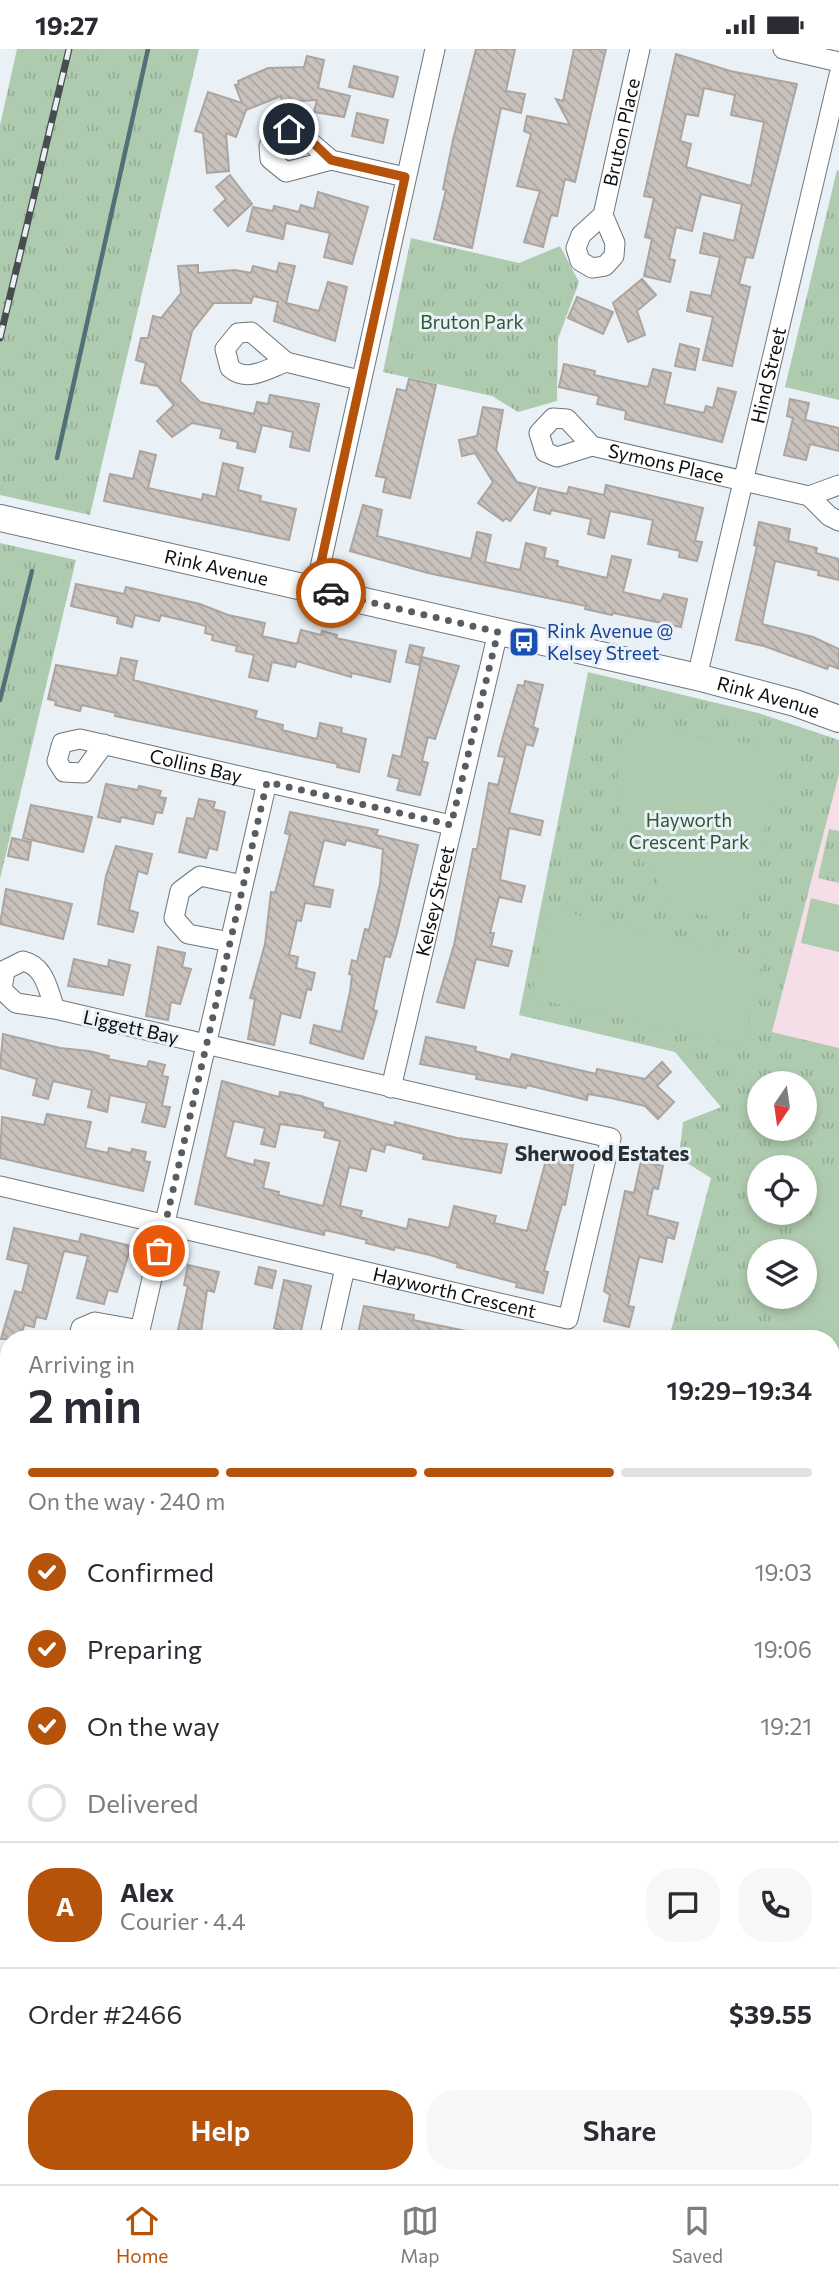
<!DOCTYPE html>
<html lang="en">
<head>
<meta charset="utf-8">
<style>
	body { margin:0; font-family:Commissioner,sans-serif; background:#f7f7f7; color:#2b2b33; height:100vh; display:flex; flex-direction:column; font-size:26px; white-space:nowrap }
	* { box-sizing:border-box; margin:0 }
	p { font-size:23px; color:#7c7c81 }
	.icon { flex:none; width:38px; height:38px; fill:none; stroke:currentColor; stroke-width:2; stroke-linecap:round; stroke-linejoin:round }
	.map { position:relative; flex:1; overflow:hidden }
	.drawer { position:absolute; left:0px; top:1281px; width:840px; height:854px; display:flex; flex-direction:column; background:#fff; border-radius:28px 28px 0 0; box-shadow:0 4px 10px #0003 }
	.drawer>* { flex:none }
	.needle { width:46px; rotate:193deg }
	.controls { position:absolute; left:747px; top:1022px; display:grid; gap:14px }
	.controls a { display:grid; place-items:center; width:70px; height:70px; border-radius:50%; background:#fff; box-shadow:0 4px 10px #0003; font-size:35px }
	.pin { position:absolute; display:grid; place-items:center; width:60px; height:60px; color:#fff; margin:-30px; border:4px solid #fff; border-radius:50%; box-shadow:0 2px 7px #0007 }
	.courier { position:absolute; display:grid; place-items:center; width:70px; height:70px; margin:-35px; border:5px solid #b45309; border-radius:50%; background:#fff; color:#222; box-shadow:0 2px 9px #0007 }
	.head em { font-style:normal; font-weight:600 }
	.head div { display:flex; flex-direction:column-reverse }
	.head { display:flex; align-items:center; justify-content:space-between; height:119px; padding:0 28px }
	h1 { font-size:46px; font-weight:600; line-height:52px }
	.bar { display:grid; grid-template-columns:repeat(4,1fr); gap:10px 7px; align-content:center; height:84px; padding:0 28px }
	.bar i { height:9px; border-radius:5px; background:#e1e1e2 }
	.bar .active { background:#b45309 }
	.bar p { grid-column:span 4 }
	.line { display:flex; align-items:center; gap:18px; padding:0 28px; border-top:2px solid #e1e1e2 }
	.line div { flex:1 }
	.round { display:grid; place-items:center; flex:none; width:74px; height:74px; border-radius:28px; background:#f7f7f7 }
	ol { padding:0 28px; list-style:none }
	li { display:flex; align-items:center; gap:21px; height:77px }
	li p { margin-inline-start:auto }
	li .icon { padding:7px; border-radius:50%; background:#b45309; color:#fff; stroke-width:4 }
	li:last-child { color:#7c7c81 }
	li i { width:38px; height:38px; border:4px solid #e1e1e2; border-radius:50% }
	.primary-button { display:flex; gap:14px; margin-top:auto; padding:14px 28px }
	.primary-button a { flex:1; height:80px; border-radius:28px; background:#b45309; color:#fff; font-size:28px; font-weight:600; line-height:80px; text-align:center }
	.primary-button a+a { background:#f7f7f7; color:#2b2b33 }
	.status { display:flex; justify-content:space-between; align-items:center; height:49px; padding:0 35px; background:#fff; direction:ltr }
	.status svg { height:19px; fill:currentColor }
	.tabs { display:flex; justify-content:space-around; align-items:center; height:98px; border-top:2px solid #e1e1e2; background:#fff; font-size:19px; color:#7c7c81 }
	.tabs a { display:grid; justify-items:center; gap:4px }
	.tabs .active { color:#b45309 }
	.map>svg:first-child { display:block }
</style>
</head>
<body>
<div class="status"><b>19:27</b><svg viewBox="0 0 49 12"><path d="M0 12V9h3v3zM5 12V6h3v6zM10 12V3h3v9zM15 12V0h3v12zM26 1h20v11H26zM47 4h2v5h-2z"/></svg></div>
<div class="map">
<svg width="839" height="2135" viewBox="0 0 839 2135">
	<defs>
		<pattern id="grass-tufts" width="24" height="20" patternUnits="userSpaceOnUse" patternTransform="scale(1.75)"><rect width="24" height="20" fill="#afcbaf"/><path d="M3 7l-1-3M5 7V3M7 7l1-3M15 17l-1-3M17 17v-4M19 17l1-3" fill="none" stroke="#95ad96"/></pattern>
		<pattern id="building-back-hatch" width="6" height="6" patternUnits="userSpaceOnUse" patternTransform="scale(1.75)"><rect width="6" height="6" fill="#c9c1bc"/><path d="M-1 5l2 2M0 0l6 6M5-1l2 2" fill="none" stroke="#aba5a1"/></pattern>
	</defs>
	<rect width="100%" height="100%" fill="#e9f1f7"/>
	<path fill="#f9dfdb" d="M0 2117 9 2119V2126H47L92 2135H0Z"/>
	<path fill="#f6dee9" d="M839 725V999L772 983Z"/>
	<g fill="url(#grass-tufts)" fill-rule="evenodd">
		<path d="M17 0H199L90 466 0 446V76Z"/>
		<path d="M837 121 839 122V351L785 338Z"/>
		<path d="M411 189 519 214 560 197 579 233 558 290 557 352 518 363 492 347 383 323Z"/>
		<path d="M0 494 76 511 0 830Z"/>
		<path d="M588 623 758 664 839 691V725L772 983 839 999V1652L831 1651V1290H622L625 1285 669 1289 711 1129 679 1109 683 1073 721 1058 675 1003 519 966ZM760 1034H805V1080H760ZM760 1118H805V1164H760ZM760 1202H805V1248H760Z"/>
		<path d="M829 780 839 782V834L818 829Z"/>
		<path d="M0 2028 9 2030V2119L0 2117Z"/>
		<path d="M47 2126H362L360 2135H92Z"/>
		<path d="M389 2126H495L540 2135H388Z"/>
	</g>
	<g fill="#afcbaf">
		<path d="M624 679 771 697 781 717 739 878 676 857 635 803 619 758 618 722Z"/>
		<path d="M811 849 839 856V903L801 894Z"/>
		<path d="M551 860 763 909 743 997 531 949Z"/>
		<path d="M821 1124 839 1127V1388L831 1386V1290H785L794 1248H805L804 1202Z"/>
	</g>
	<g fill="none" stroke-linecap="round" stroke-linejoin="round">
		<g stroke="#527078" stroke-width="4.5">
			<path d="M57 409 148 0"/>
			<path d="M0 651 32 522"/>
		</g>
	</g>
	<g fill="url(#building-back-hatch)" stroke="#aca49e" stroke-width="2" fill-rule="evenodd">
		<path d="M476 0H515L506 42 525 45 521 64 501 59 472 199 434 190 446 141 443 140 453 91Z"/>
		<path d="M574 0H606L575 133 565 130 557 167 551 166 543 198 524 193 540 142 517 137 531 85 524 82 527 67 570 76 556 50 563 52Z"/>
		<path d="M676 5 730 22 797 35 753 209 746 208 739 235 750 238 732 317 703 311 713 268 687 262 691 243 711 247 720 208 700 204 704 184 734 192 742 155 701 145 692 182 676 178 669 210 675 211 670 233 644 227 652 190 645 188 654 149 644 147ZM704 39 735 46 731 66 764 73 751 137 686 118 691 95 680 92 686 65 698 67Z"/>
		<path d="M307 7 324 11 318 39 350 47 344 68 314 63 317 51 282 53 281 47 246 61 236 88 226 84 229 122 207 124 203 84 195 82 208 43 242 54 235 36 239 35 238 32 268 19 304 18Z"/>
		<path d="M354 17 398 28 393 48 349 38Z"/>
		<path d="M357 64 388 71 383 94 352 87Z"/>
		<path d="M230 126 252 155 228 177 214 161 226 150 216 138Z"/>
		<path d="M318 143 368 158 352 215 324 208 330 184 286 174 283 190 247 182 253 158 273 162 274 157 299 163 301 156 314 160Z"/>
		<path d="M279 214 295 217 286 254 319 262 328 233 347 238 335 292 274 272 278 253 253 247 251 254H214L192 282 180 332 200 353 254 365 257 353 268 355 270 346 319 355 309 402 290 398 293 383 262 376 255 403 237 399 238 393 220 389 222 380 192 374 172 388 157 372 174 356 158 337 141 334 146 314 136 311 141 289H148L153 267 161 269 181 244 178 217 198 216V224L235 221 251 224 253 217 277 223Z"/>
		<path d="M642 230 656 246 637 262 645 286 628 293 613 254Z"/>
		<path d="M577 248 613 263 603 285 568 269Z"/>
		<path d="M680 295 699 300 695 321 675 317Z"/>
		<path d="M564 315 595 322 594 326 648 338 653 320 671 324 664 355 704 364 706 357 713 359 718 339 736 343 722 393 625 370 626 362 597 355 599 347 559 338Z"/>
		<path d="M409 330 436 336 410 449 383 443 386 429 376 427 397 340 406 342Z"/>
		<path d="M790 350 809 354 805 371 839 379V402L810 395 806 411 784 406 793 369 787 367Z"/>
		<path d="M483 358 503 361 496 401 517 433 536 438 510 472 506 469 503 472 478 454 493 433 475 404 462 407 459 391 477 387Z"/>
		<path d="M140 402 156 406 148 439 202 451 203 445 216 448 223 414 243 419 238 441 261 447 260 452 296 460 289 491 104 452 110 425 133 430Z"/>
		<path d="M606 436 703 459 695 492 702 493 697 512 679 508 680 502 648 495 653 471 610 462 604 489 588 485 591 470 551 461 550 465 534 461 539 439 567 445 569 438 604 446Z"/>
		<path d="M363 456 382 461 377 487 471 510 477 483 491 486 485 513 520 521 526 494 546 499 544 509 558 512 557 517 607 529 612 507 631 511 623 543 661 552 664 545 687 550 681 578 613 564 612 566 585 560 586 557 428 524 350 502Z"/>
		<path d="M759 473 790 480 788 492 817 499 816 504 839 510V531L818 526 819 522 775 512 762 575 813 588 839 600V620L829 616 827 620 764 597 736 591 757 497 754 496Z"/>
		<path d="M76 535 124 545 126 538 200 555 228 566 265 574 262 587 297 595 301 581 321 586 322 582 337 586 336 589 396 602 390 633 352 624 351 628 297 612 295 618 272 613 268 632 249 628 254 606 236 602 237 597 212 591 213 586 205 584 206 577 161 566 159 572 135 566 132 578 117 574 118 568 71 557Z"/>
		<path d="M410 596 424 599 419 616 406 613Z"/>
		<path d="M422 608 459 617 435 690 428 688 422 712 428 714 420 746 397 741 400 730 388 727 393 706 401 708Z"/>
		<path d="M121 609 137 612 133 631 257 662 255 669 283 676 282 681 317 690 320 674 342 679 341 684 366 690 359 723 337 718 338 715 115 667 116 664 82 656 80 662 55 656 56 652 48 650 56 616 117 627Z"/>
		<path d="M525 632 543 636 533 678 538 680 533 697 526 695 509 764 543 772 540 786 509 779 500 831 525 837 521 853 499 848 490 884H494L491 897 512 902 508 917 476 910 464 959 437 953 454 896 473 800H477L489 734 498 736 505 708 498 707 502 691 518 636 524 637Z"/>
		<path d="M106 735 138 741 139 737 161 742 159 748 166 749 162 764 156 763 153 775 121 768 120 773 98 768Z"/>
		<path d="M199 750 215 753 213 760 225 763 217 801 209 799 206 809 179 803 187 769 194 770Z"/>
		<path d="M31 756 92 768 83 803 23 789Z"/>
		<path d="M290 763 378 781 376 786 418 796 397 884 390 908 385 907 373 961 377 962 363 1010 310 994 314 976 341 983 350 943 352 926 349 925 352 911 357 913 365 880 369 881 380 835 383 800 346 791 345 796 324 791 313 837 333 841 330 858 305 854 301 872 297 871 289 906 298 908 296 919 315 924 311 941 307 940 300 969 281 964 274 996 248 990 255 950 250 949 265 895 271 843 275 844 290 786 285 784Z"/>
		<path d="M12 789 31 793 28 811 8 807Z"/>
		<path d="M116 797 152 805 147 825 138 822 129 861 138 864 133 883 98 875 106 827Z"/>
		<path d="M6 840 72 855 63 890 0 875Z"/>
		<path d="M158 898 185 904 182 918 191 920 180 955 171 953 168 971 146 967Z"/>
		<path d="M74 910 108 918 109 911 130 916 123 946 68 937Z"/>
		<path d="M3 985 60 999 89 1002 109 1007 108 1010 147 1018 149 1012 165 1016 162 1027 168 1028 162 1057 170 1058 165 1078 142 1073 147 1054 110 1046 107 1063 88 1058 92 1041 53 1032 48 1050 33 1046 37 1030 0 1019Z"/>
		<path d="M426 988 476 998 475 1002 510 1011 512 1005 596 1025 597 1020 645 1030 662 1013 671 1023 657 1037 674 1053 658 1070 645 1057 611 1049 588 1045 587 1051 527 1036 526 1039 476 1030 477 1026 420 1015Z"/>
		<path d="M222 1032 279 1048 280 1043 301 1047 323 1054V1058L394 1077 395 1073 457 1089 507 1095 501 1124 423 1110 424 1105 386 1095 384 1103 371 1099 366 1122 349 1118 340 1157 362 1162 360 1168 407 1180 409 1170 449 1179 454 1157 496 1167 494 1174 527 1182 549 1100 575 1107 565 1156 562 1155 544 1222 548 1223 543 1244 516 1238 517 1234 457 1218 458 1215 430 1206 395 1198 394 1201 366 1194 367 1191 325 1181 324 1186 294 1179 195 1155ZM234 1072 265 1079 261 1095 275 1098 280 1075 326 1082 324 1088 340 1092 323 1157 278 1146 279 1143 263 1139 269 1114 255 1111 254 1116 225 1108Z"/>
		<path d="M47 1065 91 1073 85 1099 108 1104 109 1099 131 1104 132 1100 146 1103 144 1112 150 1113 143 1142 0 1109 2 1068 44 1076Z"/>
		<path d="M641 1112 663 1117 658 1140 653 1139 647 1166 678 1174 674 1190 667 1188 662 1213 639 1208 628 1257 634 1258 629 1278 604 1272 610 1246 604 1242 625 1142 634 1144Z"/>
		<path d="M14 1179 79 1193 81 1185 131 1197 117 1243 108 1241 104 1255 77 1249 88 1207 64 1202 46 1270 36 1268 34 1278 24 1276 21 1290H1L15 1242 22 1244 29 1215 7 1210Z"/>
		<path d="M188 1216 219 1223 214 1243 207 1241 200 1290H176L188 1237 184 1236Z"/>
		<path d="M259 1218 276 1222 272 1239 255 1235Z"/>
		<path d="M284 1231 311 1237 300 1286 274 1279Z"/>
		<path d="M364 1257 414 1266 413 1271 476 1284V1290H395L358 1284Z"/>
	</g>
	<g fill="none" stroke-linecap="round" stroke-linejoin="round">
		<g stroke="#6f767b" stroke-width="21">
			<g id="street">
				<path d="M783 0 839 13"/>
				<path d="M331 111 286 123 270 110 269 97 276 85 295 80 331 111 405 128"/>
				<path id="s1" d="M603 166 615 194 614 207 605 217 592 219 580 212 576 199 581 186 603 166 640 0"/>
				<path d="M286 313C267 320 247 334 230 319L225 300 238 284 251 283 286 313 359 331"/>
				<path id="s2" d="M592 397 567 370 553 369 539 384 545 403 557 408 592 397 809 447 839 436"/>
				<path d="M809 447 829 467 839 472"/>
				<path d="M315 541 435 0"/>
				<path id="s3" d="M697 628 839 26"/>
				<path id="s4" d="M104 695 83 724 64 723 57 712 62 694 80 690 451 776"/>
				<path d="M230 893 188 885 174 869 180 842 200 827 243 836"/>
				<path id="s5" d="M391 1039 498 583"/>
				<path id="s6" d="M0 1137 568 1270 611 1089 55 960 16 954 2 941 5 921 23 912C45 917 48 941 55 960"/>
				<path d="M78 1290 81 1279 95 1273 140 1281"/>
				<path d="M138 1290 267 733"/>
				<path d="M329 1290 345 1219"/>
				<path d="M0 1416 9 1418"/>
				<path d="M0 1807 9 1809"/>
				<path d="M831 1865 839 1866"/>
				<path d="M831 2057 839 2059"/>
			</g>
		</g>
		<g stroke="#6f767b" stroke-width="28">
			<g id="secondary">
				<path id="s7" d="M0 469 697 628 795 654 839 670"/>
				<path d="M0 1613 9 1615"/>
				<path d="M831 1672 839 1674"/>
				<path d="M375 2135 377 2126"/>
			</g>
		</g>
		<use href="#street" stroke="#fff" stroke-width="19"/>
		<use href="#secondary" stroke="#fff" stroke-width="26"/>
		<g stroke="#494d50" stroke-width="7">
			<path id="rail" d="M0 289 69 0"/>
		</g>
		<use href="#rail" stroke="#e9f1f7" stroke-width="4.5" stroke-dasharray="13" stroke-linecap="butt"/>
	</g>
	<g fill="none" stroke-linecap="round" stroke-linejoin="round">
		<path stroke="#595d61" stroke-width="7" stroke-dasharray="0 12.6" d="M159 1202 267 733 451 776 498 583 331 544"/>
		<path stroke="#b45309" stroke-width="9" d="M289 80 302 83 331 111 405 128 315 541 331 544"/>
	</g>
	<defs>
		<g id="bus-square" transform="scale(1.575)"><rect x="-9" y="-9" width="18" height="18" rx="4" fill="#1a4fb4" stroke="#e9f1f7"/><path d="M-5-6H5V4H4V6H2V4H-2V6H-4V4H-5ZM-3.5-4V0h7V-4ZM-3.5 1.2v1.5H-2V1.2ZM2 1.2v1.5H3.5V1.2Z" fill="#fff"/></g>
	</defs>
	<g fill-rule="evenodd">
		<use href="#bus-square" x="524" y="593"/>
	</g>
	<g text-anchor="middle" stroke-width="6" stroke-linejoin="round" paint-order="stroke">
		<g font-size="19" fill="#0c0e10" stroke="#e9f1f7">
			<text dy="7" stroke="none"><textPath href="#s1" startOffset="226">Bruton Place</textPath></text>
			<text dy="7" stroke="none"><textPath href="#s3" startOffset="310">Hind Street</textPath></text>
			<text dy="7" stroke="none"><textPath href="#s2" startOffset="217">Symons Place</textPath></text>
			<text dy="7" stroke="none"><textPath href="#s7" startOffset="222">Rink Avenue</textPath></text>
			<text dy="7" stroke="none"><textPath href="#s7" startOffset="789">Rink Avenue</textPath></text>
			<text dy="7" stroke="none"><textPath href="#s4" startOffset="224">Collins Bay</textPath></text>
			<text dy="7" stroke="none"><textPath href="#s5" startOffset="192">Kelsey Street</textPath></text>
			<text transform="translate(131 978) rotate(13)" y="7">Liggett Bay</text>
			<text dy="7" stroke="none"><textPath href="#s6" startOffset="467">Hayworth Crescent</textPath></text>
		</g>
		<g font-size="19" fill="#2d5730" stroke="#e9f1f7">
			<text x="472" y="280">Bruton Park</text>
			<text x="689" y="778">Hayworth<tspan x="689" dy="22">Crescent Park</tspan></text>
		</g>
		<g font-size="19" fill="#164399" stroke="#e9f1f7" text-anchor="start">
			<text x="547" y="589">Rink Avenue @<tspan x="547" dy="22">Kelsey Street</tspan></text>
		</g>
		<g font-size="21" font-weight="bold" fill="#292e33" stroke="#e9f1f7">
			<text x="602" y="1112">Sherwood Estates</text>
		</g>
	</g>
</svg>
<div class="controls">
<a><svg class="needle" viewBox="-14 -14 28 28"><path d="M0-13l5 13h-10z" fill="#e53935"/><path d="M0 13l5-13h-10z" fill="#7c7c81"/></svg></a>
<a><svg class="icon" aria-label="locate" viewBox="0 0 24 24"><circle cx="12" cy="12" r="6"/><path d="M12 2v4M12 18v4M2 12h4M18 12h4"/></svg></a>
<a><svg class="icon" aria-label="layers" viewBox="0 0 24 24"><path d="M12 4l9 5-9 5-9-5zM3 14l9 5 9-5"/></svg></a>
</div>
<div class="pin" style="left:159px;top:1202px;background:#ea580c"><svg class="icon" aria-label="bag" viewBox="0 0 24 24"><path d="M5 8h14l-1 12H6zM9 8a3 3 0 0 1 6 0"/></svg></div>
<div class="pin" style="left:289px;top:80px;background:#1f2937"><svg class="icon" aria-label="home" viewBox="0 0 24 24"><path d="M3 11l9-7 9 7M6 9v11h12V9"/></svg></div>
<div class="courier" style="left:331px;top:544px"><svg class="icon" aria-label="car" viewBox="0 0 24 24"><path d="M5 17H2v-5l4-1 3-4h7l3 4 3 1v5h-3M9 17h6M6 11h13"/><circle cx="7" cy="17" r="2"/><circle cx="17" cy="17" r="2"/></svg></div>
<section class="drawer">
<div class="head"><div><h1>2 min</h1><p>Arriving in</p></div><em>19:29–19:34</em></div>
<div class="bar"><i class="active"></i><i class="active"></i><i class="active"></i><i></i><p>On the way · 240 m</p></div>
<ol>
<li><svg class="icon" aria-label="check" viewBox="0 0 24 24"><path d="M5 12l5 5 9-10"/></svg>Confirmed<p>19:03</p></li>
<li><svg class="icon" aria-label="check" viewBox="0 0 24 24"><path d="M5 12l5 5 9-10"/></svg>Preparing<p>19:06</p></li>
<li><svg class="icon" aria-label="check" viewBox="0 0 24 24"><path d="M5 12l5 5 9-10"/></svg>On the way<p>19:21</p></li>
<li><i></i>Delivered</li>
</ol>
<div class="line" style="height:126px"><b class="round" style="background:#b45309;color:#fff">A</b><div><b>Alex</b><p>Courier · 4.4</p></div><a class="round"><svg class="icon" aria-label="chat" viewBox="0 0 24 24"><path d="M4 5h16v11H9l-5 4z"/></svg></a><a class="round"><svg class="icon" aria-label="phone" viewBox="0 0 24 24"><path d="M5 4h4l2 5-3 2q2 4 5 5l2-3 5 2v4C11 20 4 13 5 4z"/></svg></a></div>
<div class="line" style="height:91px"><div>Order #2466</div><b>$39.55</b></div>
<div class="primary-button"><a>Help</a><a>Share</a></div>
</section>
</div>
<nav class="tabs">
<a class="active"><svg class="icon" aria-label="home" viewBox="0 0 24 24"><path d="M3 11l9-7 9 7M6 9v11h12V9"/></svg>Home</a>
<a><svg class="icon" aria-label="map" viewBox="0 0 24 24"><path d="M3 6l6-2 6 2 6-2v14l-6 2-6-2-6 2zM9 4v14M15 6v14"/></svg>Map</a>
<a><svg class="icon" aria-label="saved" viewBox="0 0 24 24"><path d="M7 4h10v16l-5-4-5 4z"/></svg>Saved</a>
</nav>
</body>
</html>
